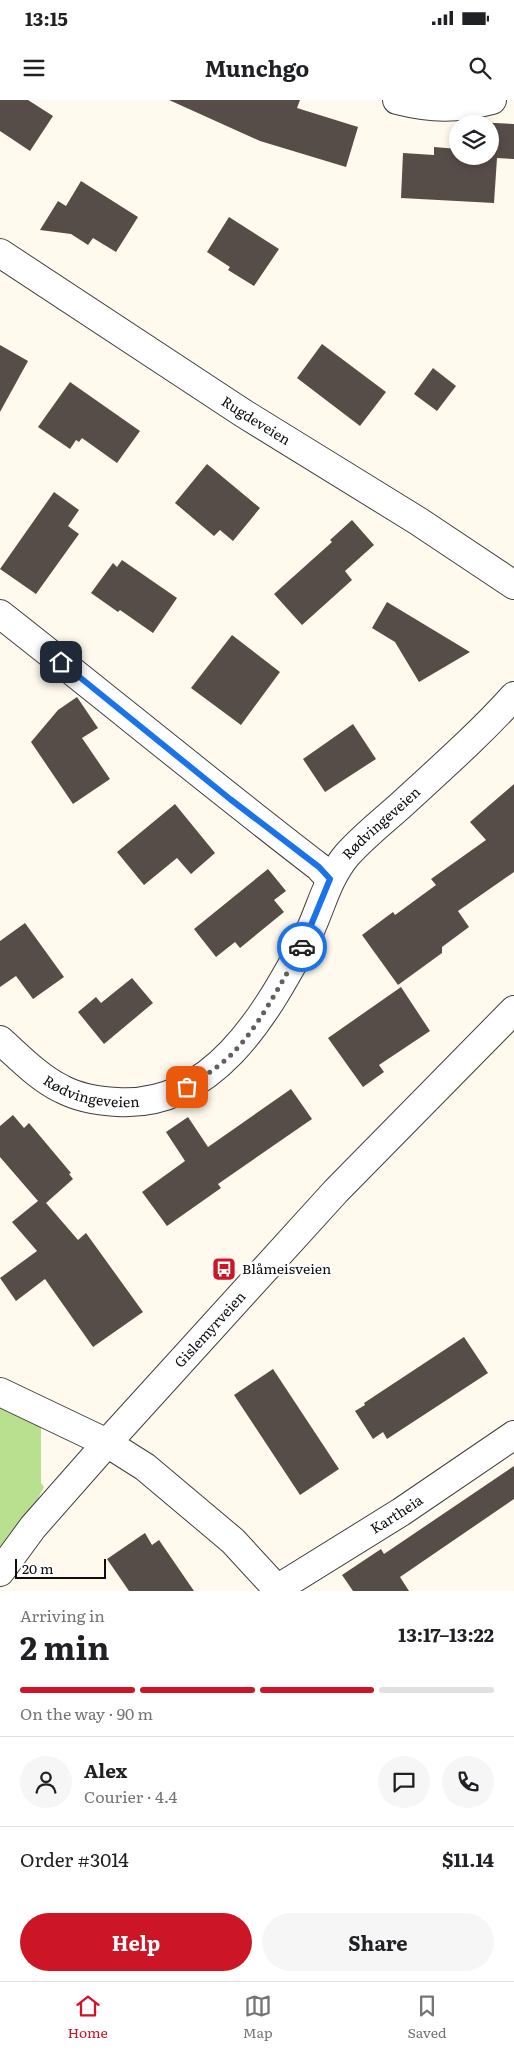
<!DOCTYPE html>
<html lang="en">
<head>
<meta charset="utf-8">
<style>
	body { margin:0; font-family:Literata,serif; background:#f6f6f6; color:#202124; height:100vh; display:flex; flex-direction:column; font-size:19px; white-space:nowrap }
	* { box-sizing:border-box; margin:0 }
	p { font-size:16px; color:#757577 }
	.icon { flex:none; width:28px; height:28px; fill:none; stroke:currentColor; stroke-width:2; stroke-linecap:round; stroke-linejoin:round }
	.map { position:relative; height:1491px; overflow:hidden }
	.panel { display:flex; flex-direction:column; background:#fff; flex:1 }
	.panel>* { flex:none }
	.fabs { position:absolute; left:449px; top:15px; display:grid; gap:10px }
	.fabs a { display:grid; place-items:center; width:50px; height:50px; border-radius:50%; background:#fff; box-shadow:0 2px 8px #0003; font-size:25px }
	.scale { position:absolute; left:15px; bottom:12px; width:91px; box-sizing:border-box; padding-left:5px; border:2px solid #0d0d0d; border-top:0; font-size:14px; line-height:18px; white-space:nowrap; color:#0d0d0d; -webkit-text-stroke:4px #fff; paint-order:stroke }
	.pin { position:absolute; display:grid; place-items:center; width:42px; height:42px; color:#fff; margin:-21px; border-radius:10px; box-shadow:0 2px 8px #0006 }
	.courier { position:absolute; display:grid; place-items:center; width:50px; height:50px; margin:-25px; border:4px solid #1a73e8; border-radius:50%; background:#fff; color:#222; box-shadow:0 1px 6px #0007 }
	.overview em { font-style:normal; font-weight:700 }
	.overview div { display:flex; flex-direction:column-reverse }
	.overview { display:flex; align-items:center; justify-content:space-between; height:85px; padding:0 20px }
	h1 { font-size:32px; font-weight:700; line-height:38px }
	.bar { display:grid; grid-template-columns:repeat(4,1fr); gap:8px 5px; align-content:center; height:60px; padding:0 20px }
	.bar i { height:6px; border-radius:4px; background:#e0e0e0 }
	.bar .current { background:#cc1627 }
	.bar p { grid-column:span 4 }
	.line { display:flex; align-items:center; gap:12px; padding:0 20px; border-top:1px solid #e0e0e0 }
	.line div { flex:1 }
	.round { display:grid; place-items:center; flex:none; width:52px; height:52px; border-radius:26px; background:#f6f6f6 }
	.action { display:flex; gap:10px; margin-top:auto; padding:10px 20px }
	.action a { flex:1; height:58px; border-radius:30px; background:#cc1627; color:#fff; font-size:20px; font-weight:700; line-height:58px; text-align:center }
	.action a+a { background:#f6f6f6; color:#202124 }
	.status { display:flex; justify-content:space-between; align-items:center; height:35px; padding:0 25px; background:#fff; direction:ltr }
	.status svg { height:14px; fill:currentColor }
	header { display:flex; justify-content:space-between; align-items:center; height:65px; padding:0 20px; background:#fff; font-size:22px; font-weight:700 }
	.dock { display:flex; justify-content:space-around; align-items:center; height:70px; border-top:1px solid #e0e0e0; background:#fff; font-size:14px; color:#757577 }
	.dock a { display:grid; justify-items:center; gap:2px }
	.dock .current { color:#cc1627 }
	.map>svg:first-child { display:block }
</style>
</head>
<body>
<div class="status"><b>13:15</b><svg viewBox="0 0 49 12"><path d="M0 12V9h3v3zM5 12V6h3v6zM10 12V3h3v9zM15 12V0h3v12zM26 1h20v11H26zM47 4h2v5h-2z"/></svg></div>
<header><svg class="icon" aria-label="menu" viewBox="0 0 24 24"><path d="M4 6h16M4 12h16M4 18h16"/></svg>Munchgo<svg class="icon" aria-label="search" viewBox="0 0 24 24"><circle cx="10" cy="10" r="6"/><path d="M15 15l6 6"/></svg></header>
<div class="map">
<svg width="514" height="1491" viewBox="0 0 514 1491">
	<rect width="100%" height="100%" fill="#fffaed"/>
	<path fill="#b8e08f" d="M0 1304 41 1327V1383L44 1387 0 1471Z"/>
	<g fill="#574d48">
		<path d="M0 0H28L53 16 30 51 0 31Z"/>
		<path d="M169 0H300L297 8 358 27 346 67 260 41Z"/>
		<path d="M475 22 514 24V59L497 58 494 103 401 98 403 53 434 55V47L458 49V56H490V24H475Z"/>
		<path d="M81 81 138 117 116 152 93 138 88 145 71 134 40 130 58 101 66 106Z"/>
		<path d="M229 117 279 149 254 186 228 170 230 167 207 152Z"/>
		<path d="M322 244 386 292 360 326 297 278Z"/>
		<path d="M0 245 28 261 0 312Z"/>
		<path d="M433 268 456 286 437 311 414 294Z"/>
		<path d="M70 282 140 331 117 363 82 338 79 342 76 340 70 349 38 327Z"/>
		<path d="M207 364 260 408 233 441 220 430 214 436 175 403Z"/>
		<path d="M54 392 79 410 68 426 79 434 36 494 0 469Z"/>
		<path d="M352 420 374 445 345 471 352 480 302 525 274 494 332 442 330 440Z"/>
		<path d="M122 460 177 498 153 533 120 510 118 512 91 493 113 463 117 467Z"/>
		<path d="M387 502 470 552 419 582 395 542 372 528Z"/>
		<path d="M232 535 280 572 241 625 191 588Z"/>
		<path d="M77 597 98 628 82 638 110 679 73 704 31 642 58 610Z"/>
		<path d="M353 624 376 659 325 692 303 659Z"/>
		<path d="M514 684V772L458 811 469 827 442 847V853L398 885 362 835 393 812 395 815 436 785 431 779 486 740 470 722Z"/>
		<path d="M175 704 215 753 191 774 177 758 144 785 117 752Z"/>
		<path d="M268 769 286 791 274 800 284 812 240 848 235 842 216 857 194 829Z"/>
		<path d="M25 823 64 877 33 899 16 876 0 887V841Z"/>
		<path d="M132 878 153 903 104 944 78 912 96 897 101 903Z"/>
		<path d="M401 887 430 931 379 965 384 972 363 987 328 938Z"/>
		<path d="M291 989 312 1019 218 1084 221 1088 167 1126 142 1092 185 1061 166 1032 188 1017 208 1047Z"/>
		<path d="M13 1015 24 1028 29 1023 71 1073 69 1074 73 1079 46 1103 78 1140 86 1133 143 1212 93 1247 45 1179 16 1201 0 1178 37 1151 12 1122 38 1101 0 1057V1026Z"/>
		<path d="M464 1237 488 1273 387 1339 383 1332 373 1339 355 1311 365 1305 364 1303Z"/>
		<path d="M273 1269 339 1369 300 1395 234 1295Z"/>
		<path d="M514 1366V1399L400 1477 409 1491H353L342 1475 381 1449 384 1454Z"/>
		<path d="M145 1433 152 1445 159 1440 194 1491H129L107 1459Z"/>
	</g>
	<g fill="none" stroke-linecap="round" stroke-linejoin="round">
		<g stroke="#404040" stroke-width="30">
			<g id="minor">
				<path d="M397 0C432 9 458 9 492 0"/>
				<path id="s1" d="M0 153 243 313 418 421 514 485"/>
				<path d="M0 514C107 598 211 684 319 767L330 779"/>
				<path id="s2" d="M0 940C19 957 39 978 62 989 79 998 98 1001 117 1002 212 1008 265 916 304 843 320 814 325 781 347 755 363 737 382 722 400 706 439 670 479 635 514 596"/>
				<path d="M0 1292 107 1343 145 1367 233 1441 279 1491"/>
				<path id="s3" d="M0 1472 33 1427 107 1343 336 1091 514 910"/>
				<path id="s4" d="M277 1489 401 1412 514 1335"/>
			</g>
		</g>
		<use href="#minor" stroke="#fff" stroke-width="28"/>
	</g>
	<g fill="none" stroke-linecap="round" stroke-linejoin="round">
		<path stroke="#62605b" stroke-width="5" stroke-dasharray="0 9" d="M187 987C202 978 217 968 230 956 260 926 280 884 302 847"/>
		<path stroke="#1a73e8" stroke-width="6" d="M61 562 230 699 319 767 330 779 302 847"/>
	</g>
	<defs>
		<g id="bus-square" transform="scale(1.25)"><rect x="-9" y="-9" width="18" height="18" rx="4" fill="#cc1627" stroke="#fff"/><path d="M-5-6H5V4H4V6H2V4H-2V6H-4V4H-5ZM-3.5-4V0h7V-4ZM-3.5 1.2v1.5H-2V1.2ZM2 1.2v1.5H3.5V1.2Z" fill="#fff"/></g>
	</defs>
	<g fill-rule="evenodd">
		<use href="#bus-square" x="224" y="1169"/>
	</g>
	<g text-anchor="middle" stroke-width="5" stroke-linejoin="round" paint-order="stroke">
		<g font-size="14" fill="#0d0d0d" stroke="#fff">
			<text dy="5" stroke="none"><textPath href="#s1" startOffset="306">Rugdeveien</textPath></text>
			<text dy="5" stroke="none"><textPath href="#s2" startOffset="542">Rødvingeveien</textPath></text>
			<text dy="5" stroke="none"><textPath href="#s2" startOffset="109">Rødvingeveien</textPath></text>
			<text dy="5" stroke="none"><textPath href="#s3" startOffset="321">Gislemyrveien</textPath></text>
			<text dy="5" stroke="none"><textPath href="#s4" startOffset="141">Kartheia</textPath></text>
		</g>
		<g font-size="14" fill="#0d0d0d" stroke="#fff" text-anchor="start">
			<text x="242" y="1174">Blåmeisveien</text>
		</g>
	</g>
</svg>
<div class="fabs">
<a><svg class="icon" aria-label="layers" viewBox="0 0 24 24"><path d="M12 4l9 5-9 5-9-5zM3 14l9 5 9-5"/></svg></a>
</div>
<div class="scale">20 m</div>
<div class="pin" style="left:187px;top:987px;background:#ea580c"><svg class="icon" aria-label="bag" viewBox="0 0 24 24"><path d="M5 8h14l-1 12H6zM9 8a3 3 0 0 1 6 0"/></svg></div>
<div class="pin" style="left:61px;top:562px;background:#1f2937"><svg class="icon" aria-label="home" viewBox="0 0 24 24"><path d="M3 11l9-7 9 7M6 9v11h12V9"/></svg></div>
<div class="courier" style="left:302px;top:847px"><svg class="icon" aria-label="car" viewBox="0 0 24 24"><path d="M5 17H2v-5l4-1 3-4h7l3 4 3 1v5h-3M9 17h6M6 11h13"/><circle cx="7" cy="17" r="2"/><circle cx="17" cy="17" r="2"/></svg></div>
</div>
<section class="panel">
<div class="overview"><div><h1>2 min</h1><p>Arriving in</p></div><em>13:17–13:22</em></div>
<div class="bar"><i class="current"></i><i class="current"></i><i class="current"></i><i></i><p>On the way · 90 m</p></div>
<div class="line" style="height:90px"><a class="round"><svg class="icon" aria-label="person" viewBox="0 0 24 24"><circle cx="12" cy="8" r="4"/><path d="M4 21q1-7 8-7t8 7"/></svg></a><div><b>Alex</b><p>Courier · 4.4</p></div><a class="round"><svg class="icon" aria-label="chat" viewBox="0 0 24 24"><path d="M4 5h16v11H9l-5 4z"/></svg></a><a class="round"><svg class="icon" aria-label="phone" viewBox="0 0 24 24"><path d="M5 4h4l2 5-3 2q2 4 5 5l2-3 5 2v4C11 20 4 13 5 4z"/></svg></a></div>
<div class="line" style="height:65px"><div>Order #3014</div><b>$11.14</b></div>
<div class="action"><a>Help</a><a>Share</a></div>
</section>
<nav class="dock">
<a class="current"><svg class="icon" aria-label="home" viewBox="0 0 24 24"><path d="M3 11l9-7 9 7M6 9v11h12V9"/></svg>Home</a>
<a><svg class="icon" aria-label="map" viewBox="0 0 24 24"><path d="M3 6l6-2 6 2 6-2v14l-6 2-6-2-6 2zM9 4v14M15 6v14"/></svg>Map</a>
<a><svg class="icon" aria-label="saved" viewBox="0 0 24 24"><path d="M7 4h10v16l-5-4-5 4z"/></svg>Saved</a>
</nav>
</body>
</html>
